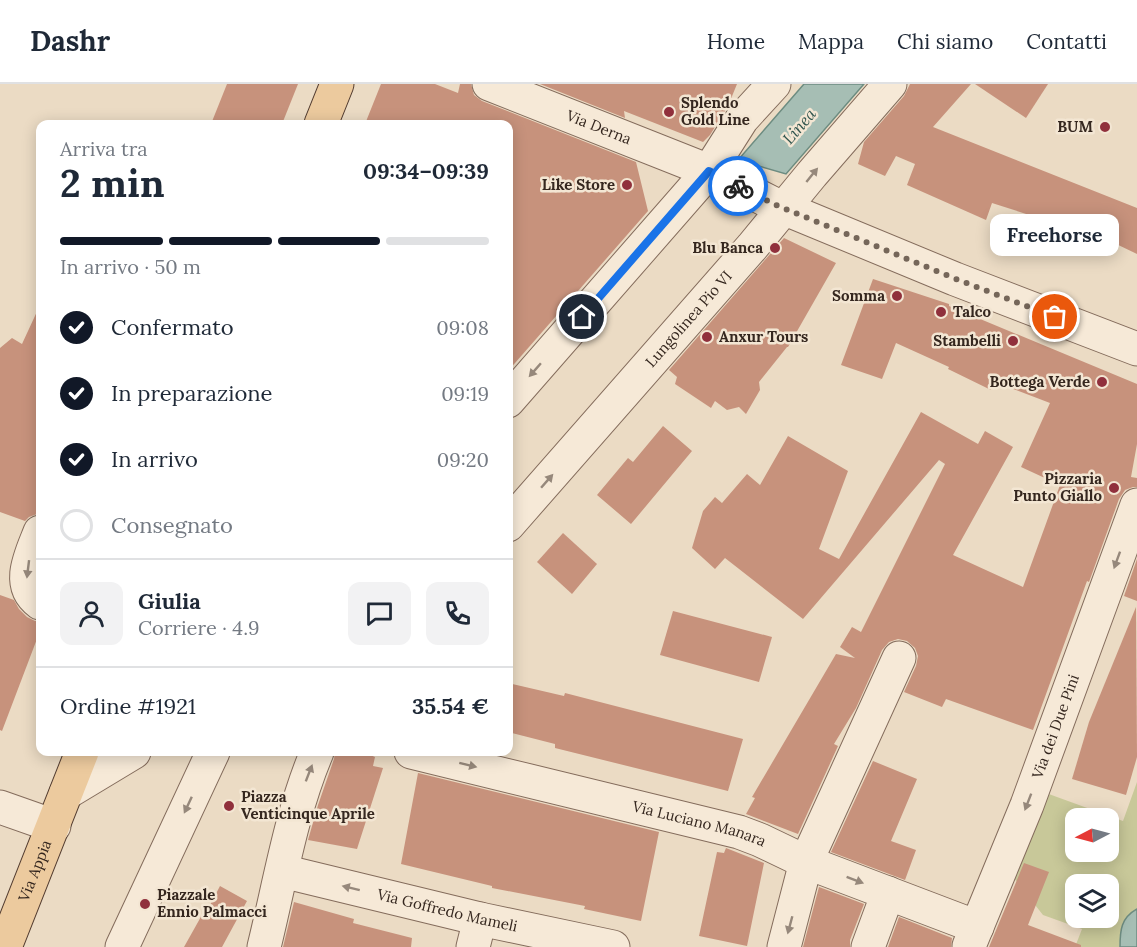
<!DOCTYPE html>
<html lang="it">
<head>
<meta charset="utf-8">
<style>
	body { margin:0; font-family:Lora,serif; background:#f2f2f3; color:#1f2937; height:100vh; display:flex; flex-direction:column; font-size:22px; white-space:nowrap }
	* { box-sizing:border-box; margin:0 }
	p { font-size:20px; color:#747a83 }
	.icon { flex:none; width:33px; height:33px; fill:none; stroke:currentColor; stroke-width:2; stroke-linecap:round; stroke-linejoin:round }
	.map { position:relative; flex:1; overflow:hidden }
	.side { position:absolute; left:36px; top:36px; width:477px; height:636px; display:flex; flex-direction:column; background:#fff; border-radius:12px; box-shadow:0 3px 15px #0003 }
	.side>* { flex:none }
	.needle { width:39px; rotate:264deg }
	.fabs { position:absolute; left:1065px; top:724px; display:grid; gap:12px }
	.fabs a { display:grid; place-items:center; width:54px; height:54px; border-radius:12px; background:#fff; box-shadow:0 3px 15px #0003; font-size:30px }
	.pin { position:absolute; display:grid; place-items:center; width:51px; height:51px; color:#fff; margin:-26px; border:3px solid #fff; border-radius:50%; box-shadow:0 2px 6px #0007 }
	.courier { position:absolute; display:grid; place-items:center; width:60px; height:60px; margin:-30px; border:4px solid #1a73e8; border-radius:50%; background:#fff; color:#222; box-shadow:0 2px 8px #0007 }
	.bubble { position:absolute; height:42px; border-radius:12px; background:#fff; box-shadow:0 3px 15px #0003; font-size:20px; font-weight:700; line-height:42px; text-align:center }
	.head em { font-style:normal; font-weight:700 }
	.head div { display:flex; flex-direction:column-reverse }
	.head { display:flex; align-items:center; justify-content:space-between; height:102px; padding:0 24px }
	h1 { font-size:39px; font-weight:700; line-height:45px }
	.bar { display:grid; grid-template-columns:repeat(4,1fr); gap:9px 6px; align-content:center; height:72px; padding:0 24px }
	.bar i { height:8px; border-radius:4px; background:#e0e1e3 }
	.bar .selected { background:#111827 }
	.bar p { grid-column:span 4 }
	.line { display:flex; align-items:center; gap:15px; padding:0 24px; border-top:2px solid #e0e1e3 }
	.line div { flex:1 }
	.round { display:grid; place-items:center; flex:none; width:63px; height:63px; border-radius:12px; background:#f2f2f3 }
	ol { padding:0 24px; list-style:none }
	li { display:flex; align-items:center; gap:18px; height:66px }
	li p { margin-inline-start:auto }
	li .icon { padding:6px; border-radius:50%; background:#111827; color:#fff; stroke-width:4 }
	li:last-child { color:#747a83 }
	li i { width:33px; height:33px; border:3px solid #e0e1e3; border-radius:50% }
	header { display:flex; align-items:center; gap:36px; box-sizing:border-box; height:84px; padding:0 30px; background:#fff; border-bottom:2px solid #e0e1e3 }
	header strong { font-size:28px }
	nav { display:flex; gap:33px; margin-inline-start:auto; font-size:21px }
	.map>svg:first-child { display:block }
</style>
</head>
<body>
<header>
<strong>Dashr</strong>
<nav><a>Home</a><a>Mappa</a><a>Chi siamo</a><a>Contatti</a></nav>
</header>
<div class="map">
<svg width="1137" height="863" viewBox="0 0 1137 863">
	<rect width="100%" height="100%" fill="#ebdbc4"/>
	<path fill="#c8c899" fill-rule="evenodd" d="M1137 698V863H1075L1082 845 1043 831 1013 793 1046 709 1123 737ZM1076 735H1108V768H1076ZM1076 801H1108V834H1076Z"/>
	<g fill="#a6beb4" stroke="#6d8c81" stroke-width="1.5">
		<path d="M804 0H864L786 90 738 76Z"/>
		<path d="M1137 825V863H1120C1120 846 1121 834 1137 825Z"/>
	</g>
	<g fill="#c7927c">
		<path d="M227 0H298L282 40H211Z"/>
		<path d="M381 0H435L458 9 460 0H471L474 11 482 17 636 78 648 127 508 287V40H365Z"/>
		<path d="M540 0H737L728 22 710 51 703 58 624 27 625 34Z"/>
		<path d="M910 0H971L933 43 1137 124V170L1110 157 992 119 986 136 907 101 915 80 896 72 885 92 858 80 864 58 904 12Z"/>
		<path d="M975 0H1048L1026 34Z"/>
		<path d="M784 154 836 179 788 263H787L759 298 760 306 746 330 739 323 727 326 715 317 711 324 675 300 677 293 669 286Z"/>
		<path d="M873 195 949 220V222L1137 300V360L1131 393 1137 394V403H1133L1125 406 1119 415 1089 498 1087 497 1033 646 946 615 942 623 904 608 916 582 918 572 915 564 907 557 898 555 889 558 882 566 856 624 834 660 838 662 798 750 746 730 755 714 752 713 836 570 855 574 840 563 852 543 861 548 945 380 939 376 803 535 725 474 715 485 692 464 703 427 715 413 722 419 747 390 760 401 788 352 848 387 819 465 839 475 921 328 978 360 985 347 1013 363 953 471 1023 503 1060 401 1021 383 1050 319 992 297 991 306 948 285 949 283 896 259 882 295 841 281Z"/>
		<path d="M40 221V430H37L29 433 25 437 0 428V264L12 254 22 260Z"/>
		<path d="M663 342 692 367 631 440 597 411 628 374 633 378Z"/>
		<path d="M563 449 597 480 572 510 537 478Z"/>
		<path d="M1137 475V517L1124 512Z"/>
		<path d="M0 511 14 516 19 525 27 533 35 537H40V547L2 647 0 646Z"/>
		<path d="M1136 523 1137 673 1126 711 1072 695 1089 638Z"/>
		<path d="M673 527 772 553 759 598 660 571Z"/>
		<path d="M508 599 564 612 565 609 743 655 728 707 555 664V660L508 648Z"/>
		<path d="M335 668H363L375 673 373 682 383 684 357 765 308 756 318 721 334 675Z"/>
		<path d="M873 677 917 695 891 757 916 766 905 796 831 768Z"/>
		<path d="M418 689 659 748 641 837 584 825 585 822 492 804V802L401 780Z"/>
		<path d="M726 764 764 779 747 862 699 852 717 768 724 769Z"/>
		<path d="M1024 779 1049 788 1028 841 1081 861V863H989Z"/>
		<path d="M220 802 247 817 222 863H184L207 822 209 823Z"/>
		<path d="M819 803 864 820 850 856V863H803Z"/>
		<path d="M294 818 354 835 353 839 412 854 411 863H283Z"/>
		<path d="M899 833 952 854 951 863H888Z"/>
	</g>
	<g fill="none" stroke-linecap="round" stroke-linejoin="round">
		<g stroke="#846c5c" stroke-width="35">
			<g id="minor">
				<path id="s1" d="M489 0 709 87 776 121 955 195 1137 265"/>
				<path d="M508 317 709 87 742 35 774 0"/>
				<path id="s2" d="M508 441 752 163 812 90 890 0"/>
				<path d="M40 448C31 471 15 501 40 519"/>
				<path id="s3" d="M411 668 739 748 760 756 806 778 977 843"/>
				<path d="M66 709 134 668"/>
				<path d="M0 723 54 742"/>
				<path id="s4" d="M282 787 480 835 613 863"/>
				<path id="s5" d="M969 862 1027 721 1137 421"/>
				<path d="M122 863 213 668"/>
				<path d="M264 863C280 798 291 729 317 668"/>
				<path d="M473 863 480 835"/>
				<path d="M784 863 806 778 899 574"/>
				<path d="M868 863 888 809"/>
			</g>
		</g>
		<g stroke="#533c30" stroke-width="35">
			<g id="major">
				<path d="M321 40 337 0"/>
				<path id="s6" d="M5 863 82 668"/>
			</g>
		</g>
		<use href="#minor" stroke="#f6e9d7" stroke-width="33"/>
		<use href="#major" stroke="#ecca9e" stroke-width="33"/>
	</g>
	<defs><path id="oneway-solid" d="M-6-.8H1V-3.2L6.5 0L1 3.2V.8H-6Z" transform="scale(1.5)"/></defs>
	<g fill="#96887b">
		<use href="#oneway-solid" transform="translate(812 91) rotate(-51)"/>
		<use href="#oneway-solid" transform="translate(535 286) rotate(131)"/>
		<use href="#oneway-solid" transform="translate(547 397) rotate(-49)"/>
		<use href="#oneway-solid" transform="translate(1117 476) rotate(110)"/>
		<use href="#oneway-solid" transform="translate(28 485) rotate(97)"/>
		<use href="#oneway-solid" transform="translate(468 681) rotate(14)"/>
		<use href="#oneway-solid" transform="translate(309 689) rotate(-69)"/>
		<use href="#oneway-solid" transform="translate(1028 718) rotate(111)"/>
		<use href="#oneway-solid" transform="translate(188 721) rotate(115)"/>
		<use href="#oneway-solid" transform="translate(855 796) rotate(21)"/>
		<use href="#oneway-solid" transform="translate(351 804) rotate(-166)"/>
		<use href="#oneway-solid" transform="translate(790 841) rotate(105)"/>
	</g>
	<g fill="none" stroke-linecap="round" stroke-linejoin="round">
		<path stroke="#756659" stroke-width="6" stroke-dasharray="0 10.8" d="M738 102 776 121 956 195 1055 233"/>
		<path stroke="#1a73e8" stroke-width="8" d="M582 233 709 87 738 102"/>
	</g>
	<g fill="#90303c" stroke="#f3e6d3" stroke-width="2">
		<circle cx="669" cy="28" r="6"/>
		<circle cx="1105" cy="43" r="6"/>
		<circle cx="627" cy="101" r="6"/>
		<circle cx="775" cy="164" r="6"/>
		<circle cx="897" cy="212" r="6"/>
		<circle cx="941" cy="228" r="6"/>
		<circle cx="707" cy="253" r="6"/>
		<circle cx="1013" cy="257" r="6"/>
		<circle cx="1102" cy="298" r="6"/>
		<circle cx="1114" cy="404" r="6"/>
		<circle cx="229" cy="722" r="6"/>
		<circle cx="145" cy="820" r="6"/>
	</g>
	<g text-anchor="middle" stroke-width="5" stroke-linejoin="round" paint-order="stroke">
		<g font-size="15" font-weight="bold" fill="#35271f" stroke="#f3e6d3" text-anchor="end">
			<text x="681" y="24" text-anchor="start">Splendo<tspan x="681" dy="17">Gold Line</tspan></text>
			<text x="1093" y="48">BUM</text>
			<text x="615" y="106">Like Store</text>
			<text x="763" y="169">Blu Banca</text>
			<text x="885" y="217">Somma</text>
			<text x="953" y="233" text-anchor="start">Talco</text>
			<text x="719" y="258" text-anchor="start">Anxur Tours</text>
			<text x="1001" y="262">Stambelli</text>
			<text x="1090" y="303">Bottega Verde</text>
			<text x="1102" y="400">Pizzaria<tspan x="1102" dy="17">Punto Giallo</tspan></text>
			<text x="241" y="718" text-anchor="start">Piazza<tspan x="241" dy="17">Venticinque Aprile</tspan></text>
			<text x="157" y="816" text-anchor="start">Piazzale<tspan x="157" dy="17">Ennio Palmacci</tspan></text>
		</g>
		<g font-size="15" fill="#35271f" stroke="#f3e6d3">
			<text dy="5" stroke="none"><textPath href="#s1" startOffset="118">Via Derna</textPath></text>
			<text dy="5" stroke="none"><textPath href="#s2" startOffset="274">Lungolinea Pio VI</textPath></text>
			<text dy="5" stroke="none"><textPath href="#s5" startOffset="236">Via dei Due Pini</textPath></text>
			<text dy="5" stroke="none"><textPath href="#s3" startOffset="297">Via Luciano Manara</textPath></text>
			<text dy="5" stroke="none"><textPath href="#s6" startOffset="82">Via Appia</textPath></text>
			<text dy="5" stroke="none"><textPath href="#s4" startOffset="170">Via Goffredo Mameli</textPath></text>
		</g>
		<g font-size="16" font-style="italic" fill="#2f544d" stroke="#f3e6d3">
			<text transform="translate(799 42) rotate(-49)" y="6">Linea</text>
		</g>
	</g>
</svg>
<div class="fabs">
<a><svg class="needle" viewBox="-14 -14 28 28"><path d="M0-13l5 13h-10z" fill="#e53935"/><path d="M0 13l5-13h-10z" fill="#747a83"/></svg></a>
<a><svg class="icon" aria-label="layers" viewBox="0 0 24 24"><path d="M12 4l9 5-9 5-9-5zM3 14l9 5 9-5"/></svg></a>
</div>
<div class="pin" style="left:1055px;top:233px;background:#ea580c"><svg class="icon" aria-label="bag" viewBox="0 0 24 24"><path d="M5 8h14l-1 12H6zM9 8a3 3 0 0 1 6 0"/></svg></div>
<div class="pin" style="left:582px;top:233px;background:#1f2937"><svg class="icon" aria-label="home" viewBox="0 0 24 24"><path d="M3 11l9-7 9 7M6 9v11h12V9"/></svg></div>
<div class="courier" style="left:738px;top:102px"><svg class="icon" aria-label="bike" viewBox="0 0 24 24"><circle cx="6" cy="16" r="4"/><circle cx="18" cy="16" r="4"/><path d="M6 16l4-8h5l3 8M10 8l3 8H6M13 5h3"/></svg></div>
<div class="bubble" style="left:990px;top:130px;width:129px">Freehorse</div>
<section class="side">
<div class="head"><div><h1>2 min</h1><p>Arriva tra</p></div><em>09:34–09:39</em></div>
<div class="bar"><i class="selected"></i><i class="selected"></i><i class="selected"></i><i></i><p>In arrivo · 50 m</p></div>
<ol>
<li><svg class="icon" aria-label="check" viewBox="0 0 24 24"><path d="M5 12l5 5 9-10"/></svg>Confermato<p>09:08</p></li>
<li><svg class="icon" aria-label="check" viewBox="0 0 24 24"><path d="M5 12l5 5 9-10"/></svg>In preparazione<p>09:19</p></li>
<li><svg class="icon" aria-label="check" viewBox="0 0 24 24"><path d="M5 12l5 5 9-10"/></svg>In arrivo<p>09:20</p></li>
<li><i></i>Consegnato</li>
</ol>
<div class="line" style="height:108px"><a class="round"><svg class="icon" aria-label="person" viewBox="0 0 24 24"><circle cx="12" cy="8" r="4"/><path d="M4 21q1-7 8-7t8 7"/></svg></a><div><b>Giulia</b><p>Corriere · 4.9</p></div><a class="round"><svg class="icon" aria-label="chat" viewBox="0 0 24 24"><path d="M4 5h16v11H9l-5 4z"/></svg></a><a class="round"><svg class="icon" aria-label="phone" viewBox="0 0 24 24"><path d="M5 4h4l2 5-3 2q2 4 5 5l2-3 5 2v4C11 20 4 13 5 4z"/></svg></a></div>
<div class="line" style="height:78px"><div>Ordine #1921</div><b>35.54 €</b></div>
</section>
</div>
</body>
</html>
